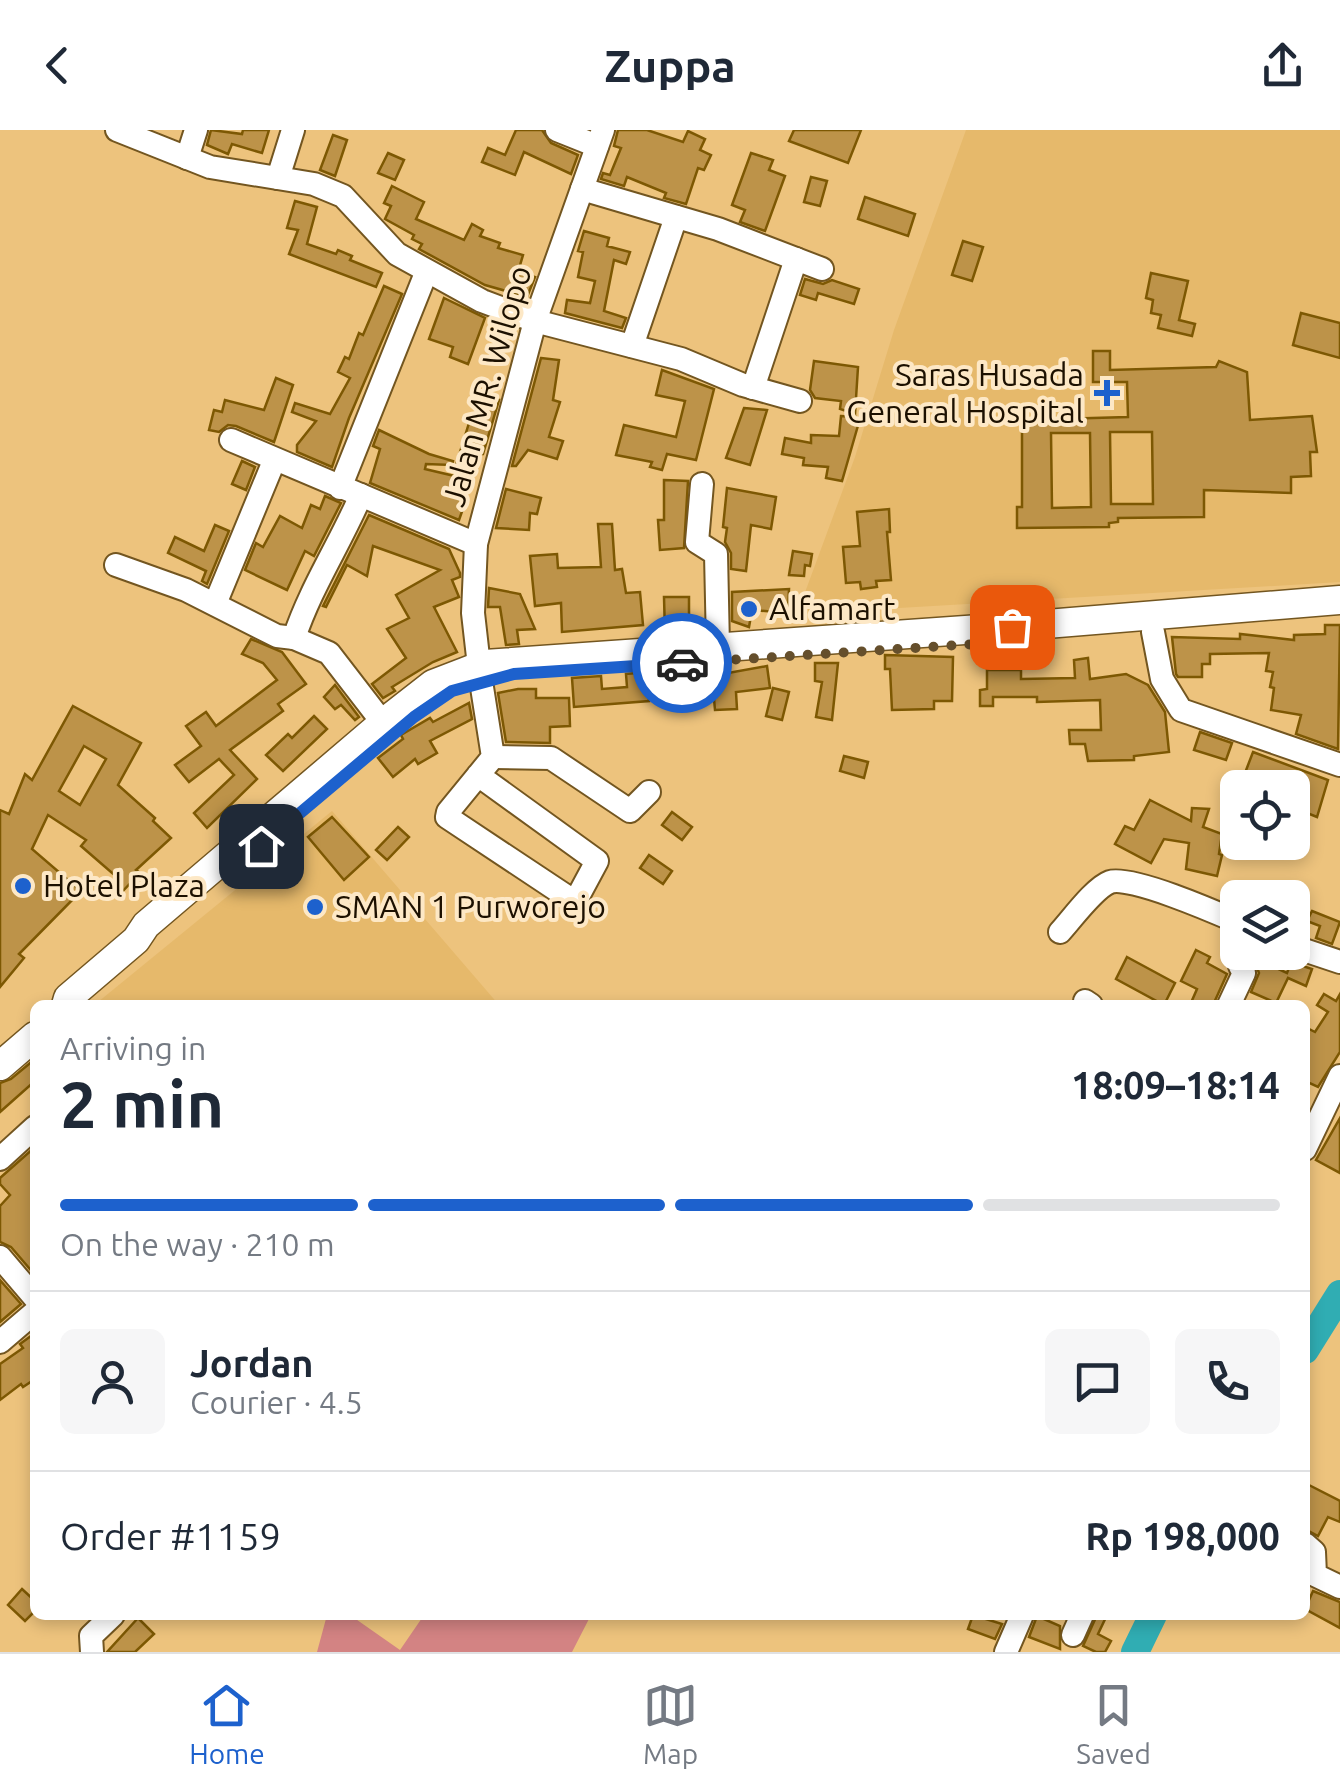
<!DOCTYPE html>
<html lang="en">
<head>
<meta charset="utf-8">
<style>
	body { margin:0; font-family:Ubuntu,sans-serif; background:#f6f6f7; color:#1f2937; height:100vh; display:flex; flex-direction:column; font-size:38px; white-space:nowrap }
	* { box-sizing:border-box; margin:0 }
	p { font-size:32px; color:#747a83 }
	.icon { flex:none; width:55px; height:55px; fill:none; stroke:currentColor; stroke-width:2; stroke-linecap:round; stroke-linejoin:round }
	.map { position:relative; flex:1; overflow:hidden }
	.details { position:absolute; left:30px; top:870px; width:1280px; height:620px; display:flex; flex-direction:column; background:#fff; border-radius:15px; box-shadow:0 5px 15px #0003 }
	.details>* { flex:none }
	.controls { position:absolute; left:1220px; top:640px; display:grid; gap:20px }
	.controls a { display:grid; place-items:center; width:90px; height:90px; border-radius:15px; background:#fff; box-shadow:0 5px 15px #0003; font-size:50px }
	.pin { position:absolute; display:grid; place-items:center; width:85px; height:85px; color:#fff; margin:-42px; border-radius:20px; box-shadow:0 5px 15px #0006 }
	.courier { position:absolute; display:grid; place-items:center; width:100px; height:100px; margin:-50px; border:8px solid #1d61cd; border-radius:50%; background:#fff; color:#222; box-shadow:0 2px 12px #0007 }
	.summary em { font-style:normal; font-weight:700 }
	.summary div { display:flex; flex-direction:column-reverse }
	.summary { display:flex; align-items:center; justify-content:space-between; height:170px; padding:0 30px }
	h1 { font-size:65px; font-weight:700; line-height:75px }
	.bar { display:grid; grid-template-columns:repeat(4,1fr); gap:15px 10px; align-content:center; height:120px; padding:0 30px }
	.bar i { height:12px; border-radius:8px; background:#e0e1e3 }
	.bar .on { background:#1d61cd }
	.bar p { grid-column:span 4 }
	.line { display:flex; align-items:center; gap:25px; padding:0 30px; border-top:2px solid #e0e1e3 }
	.line div { flex:1 }
	.round { display:grid; place-items:center; flex:none; width:105px; height:105px; border-radius:15px; background:#f6f6f7 }
	header { display:flex; justify-content:space-between; align-items:center; height:130px; padding:0 30px; background:#fff; font-size:45px; font-weight:700 }
	.tabs { display:flex; justify-content:space-around; align-items:center; height:140px; border-top:2px solid #e0e1e3; background:#fff; font-size:28px; color:#747a83 }
	.tabs a { display:grid; justify-items:center; gap:5px }
	.tabs .on { color:#1d61cd }
	.map>svg:first-child { display:block }
</style>
</head>
<body>
<header><svg class="icon" aria-label="back" viewBox="0 0 24 24"><path d="M15 5l-7 7 7 7"/></svg>Zuppa<svg class="icon" aria-label="share" viewBox="0 0 24 24"><path d="M12 15V3M7 8l5-5 5 5M5 13v7h14v-7"/></svg></header>
<div class="map">
<svg width="1340" height="1522" viewBox="0 0 1340 1522">
	<rect width="100%" height="100%" fill="#edc37d"/>
	<g fill="#e6b96b">
		<path d="M966 0H1340V452L797 484 855 327 894 200Z"/>
		<path d="M332 681 499 875H101L98 872Z"/>
	</g>
	<path fill="#d38383" d="M327 1485H350L400 1520 424 1485H591L572 1522H317Z"/>
	<g fill="none" stroke-linecap="round" stroke-linejoin="round">
		<g stroke="#30adb3" stroke-width="28">
			<path d="M1305 1220 1340 1164"/>
			<path d="M1135 1522 1153 1485"/>
		</g>
	</g>
	<g fill="#bd9349" stroke="#7d5803" stroke-width="2.5" fill-rule="evenodd">
		<path d="M211 0 242 4 243 0H269L262 23 232 14 228 24 207 15Z"/>
		<path d="M516 0H542L551 13 578 25 571 44 524 22 515 45 482 32 488 18 505 25Z"/>
		<path d="M618 0H647L683 12 688 1 705 9 700 20 711 25 704 40 698 38 686 74 664 68 666 63 627 47 624 56 601 49 603 43 610 45 621 18 614 16Z"/>
		<path d="M794 0H861L848 33 789 11Z"/>
		<path d="M333 5 347 10 335 46 320 40Z"/>
		<path d="M388 23 404 30 395 50 378 43Z"/>
		<path d="M751 23 773 30 769 40 785 46 765 101 740 92 745 80 732 75Z"/>
		<path d="M811 47 827 51 820 76 804 72Z"/>
		<path d="M392 56 424 72 416 89 464 110 472 94 483 100 480 106 500 113 498 118 523 125 518 142 535 147 527 167 485 155 419 119 422 114 412 109 414 105 385 89 391 76 384 73Z"/>
		<path d="M865 67 915 84 908 106 858 89Z"/>
		<path d="M295 71 317 77 307 114 336 124 338 120 352 126 350 130 382 143 376 157 289 124 298 100 287 98Z"/>
		<path d="M584 101 609 108 607 116 630 122 626 134 614 130 604 181 626 188 622 198 565 183 567 170 590 173 595 151 578 147 583 122 578 121Z"/>
		<path d="M963 111 983 117 972 151 952 145Z"/>
		<path d="M1151 143 1188 151 1179 190 1195 194 1192 206 1158 198 1161 185 1151 183 1153 170 1146 168Z"/>
		<path d="M805 149 823 154 832 150 859 159 854 174 818 163 816 170 800 165Z"/>
		<path d="M384 156 402 164 349 288 332 337 297 322V315L316 291 292 282 295 273 330 284 350 248 338 242 345 227 349 229 359 203 363 205Z"/>
		<path d="M444 168 485 188 468 234 450 227 453 217 429 209Z"/>
		<path d="M1301 183 1340 193V228L1293 215Z"/>
		<path d="M1093 221H1110V240L1216 237 1219 231 1247 242 1250 290 1312 286 1317 322H1310L1311 346 1291 347V363L1204 360V387L1118 388V392L1109 393V397L1017 398V377H1022V290L1128 287 1127 252H1093ZM1110 302H1152L1153 374H1111ZM1051 303H1090L1091 377 1052 378Z"/>
		<path d="M541 228 559 230 553 270 560 272 549 307 563 311 557 329 528 320 516 336H512Z"/>
		<path d="M814 231 858 237 855 284 840 279 841 271 815 268 810 260Z"/>
		<path d="M662 240 714 259 696 330 667 324 662 340 650 337 652 332 616 325 624 295 676 307 685 271 656 265Z"/>
		<path d="M276 248 293 255 274 312 236 296 228 295 219 302 209 300 214 280 222 282 225 270 264 280Z"/>
		<path d="M491 270H499L483 324H471L468 335H456L469 293 481 297Z"/>
		<path d="M744 278 767 280 750 335 726 328Z"/>
		<path d="M841 286 855 287 854 291 859 292 842 351 826 348 828 337 803 335 804 328 782 324 785 308 811 313V305L839 306Z"/>
		<path d="M379 300 429 324 453 331 452 335 426 334 425 339 463 348 458 367 466 370 459 390 370 353 380 319 373 316Z"/>
		<path d="M242 331 255 337 246 360 232 354Z"/>
		<path d="M664 350 688 351 684 418 660 420 658 390H664Z"/>
		<path d="M727 358 776 367 771 399 751 395 746 441 731 439V423L725 412 727 398 723 397Z"/>
		<path d="M506 359 541 368 537 384 530 383 529 400 496 398Z"/>
		<path d="M325 366 341 373 314 426 305 421 287 460 245 440 256 413 263 417 280 386 302 398 311 375 320 379Z"/>
		<path d="M889 379 890 402H887L891 450 876 451 877 457 861 459 860 452 846 453 843 417 860 416 857 382Z"/>
		<path d="M369 385 449 419 460 443V447L452 450 459 467 434 477 457 522 433 532 392 557 395 561 383 568 372 554 406 528 387 499 409 488 396 465 440 440 373 416 367 446 347 435 326 477 323 476Z"/>
		<path d="M598 394H612L615 440 622 439 626 463 640 462 643 495 562 502 561 473 535 476 530 426 557 424 558 438 601 437Z"/>
		<path d="M215 395 229 401 207 454 202 451 206 441 168 423 175 407 204 421Z"/>
		<path d="M793 421 812 424 810 436 805 435 804 446 789 445Z"/>
		<path d="M489 458 520 464 535 499 517 500 519 514 506 515 500 477H488Z"/>
		<path d="M789 459 788 483 752 480 749 497 732 491V462Z"/>
		<path d="M664 467H689V502L665 504Z"/>
		<path d="M1325 495H1340L1338 619 1296 604 1301 585 1271 580 1274 558 1270 557 1273 542 1266 541 1269 523 1210 524V534H1202V547H1178L1176 544 1172 507 1240 509V504L1294 510V505L1325 504Z"/>
		<path d="M251 509 282 522 306 554 278 574 283 581 230 620 257 649 207 698 194 683 234 645 219 629 189 652 175 635 201 616 186 596 206 582 216 596 277 550 263 533 242 524Z"/>
		<path d="M885 525 953 527 952 571H934V579L892 580 890 539H885Z"/>
		<path d="M1088 528 1090 549 1126 544 1148 555 1165 582 1169 622 1134 626V630L1088 631 1085 614H1070L1069 600H1101L1100 570 1037 572V567H993V576H980V560L987 559V540H1021V549L1075 548 1074 530Z"/>
		<path d="M815 533H838L832 590 816 587 822 552 815 551Z"/>
		<path d="M767 536 770 558 736 562 737 579 715 580 714 569 667 572 666 544 717 545Z"/>
		<path d="M647 542 649 571 574 577 572 548 601 546 602 559 627 557 626 544Z"/>
		<path d="M335 555 359 587 355 590 341 575 335 579 324 567Z"/>
		<path d="M773 558 789 562 782 590 766 586Z"/>
		<path d="M518 559H536V568H569L570 596 550 597V613L506 612 498 563Z"/>
		<path d="M469 573 472 589 430 611 437 623 418 634 415 629 393 647 378 628 403 609 401 605 430 588 433 592Z"/>
		<path d="M73 576 141 613 118 655 155 688 153 691 171 708 136 740 140 743 120 764 111 755 118 748 81 716 86 710 48 685 32 719 81 761 19 824 24 828 0 857V680L9 684 25 644 32 650ZM84 616 106 629 80 675 59 661Z"/>
		<path d="M314 586 327 599 283 641 266 625 288 604 292 608Z"/>
		<path d="M1200 602 1232 613 1226 630 1194 620Z"/>
		<path d="M1253 622 1328 650 1317 687 1292 677V658H1248L1254 646 1245 643Z"/>
		<path d="M844 626 868 632 864 648 840 641Z"/>
		<path d="M1150 670 1191 691 1192 678 1209 679 1203 697 1222 704 1219 724 1222 725 1217 746 1186 739 1189 713 1164 709 1151 733 1115 714 1125 696 1134 700Z"/>
		<path d="M672 682 692 697 682 710 662 695Z"/>
		<path d="M332 687 369 727 344 750 308 707Z"/>
		<path d="M398 697 409 707 387 730 376 720Z"/>
		<path d="M649 725 672 741 663 754 640 738Z"/>
		<path d="M1312 781 1340 792 1332 814 1316 808 1320 796 1307 791Z"/>
		<path d="M1196 820 1210 827 1207 833 1227 844 1213 875H1190L1197 859 1181 851Z"/>
		<path d="M1260 822H1267L1263 832 1287 843 1291 832 1312 839 1306 856 1288 848 1276 873 1251 862 1259 843 1256 835Z"/>
		<path d="M1127 827 1175 853 1164 875 1116 849Z"/>
		<path d="M1324 864 1336 871 1340 864V922L1318 957 1305 951V897L1315 902 1328 882 1317 875Z"/>
		<path d="M35 929V951L0 982V953L11 949Z"/>
		<path d="M1340 988V1043L1316 1030Z"/>
		<path d="M35 1017V1145L11 1117 0 1112V1076L10 1065 0 1054V1048Z"/>
		<path d="M0 1150 21 1174 0 1192Z"/>
		<path d="M35 1203V1249L23 1257 21 1254 0 1270V1234L23 1218 20 1214Z"/>
		<path d="M1305 1353 1340 1371V1392L1328 1387 1318 1406 1305 1399Z"/>
		<path d="M22 1459 35 1471V1481L25 1491 8 1475Z"/>
		<path d="M1313 1461 1340 1472V1498L1305 1479Z"/>
		<path d="M973 1485 1002 1494 995 1509 968 1499Z"/>
		<path d="M1097 1485H1107L1098 1504 1111 1511 1105 1522H1096L1083 1516Z"/>
		<path d="M1037 1486 1060 1496V1519L1029 1507Z"/>
		<path d="M138 1488 154 1504 135 1522H107Z"/>
	</g>
	<g fill="none" stroke-linecap="round" stroke-linejoin="round">
		<g stroke="#735620" stroke-width="26">
			<g id="minor">
				<path d="M117 0 210 37 314 54 343 66 397 124 482 171 535 191 681 229 743 255 800 271"/>
				<path d="M557 0 597 16"/>
				<path d="M187 28 196 0"/>
				<path d="M278 48 293 0"/>
				<path d="M582 59 718 99 822 139"/>
				<path d="M632 216 676 87"/>
				<path d="M753 258 796 129"/>
				<path d="M231 310 476 414"/>
				<path d="M702 354 697 412 716 424 718 517"/>
				<path d="M340 358 426 143"/>
				<path d="M116 435 186 460 277 506 294 508 329 523 383 593"/>
				<path d="M215 474 274 331"/>
				<path d="M1153 502 1162 549 1181 580 1340 635"/>
				<path d="M294 508C311 457 340 414 361 365"/>
				<path d="M479 536 473 483 476 414 535 191 603 0"/>
				<path d="M493 627 551 628 630 681 649 662"/>
				<path d="M478 645 597 731 575 772 447 687 448 682 493 627 481 551"/>
				<path d="M1060 802C1072 789 1094 758 1110 752 1130 745 1215 782 1238 792"/>
				<path d="M1292 816 1340 832"/>
				<path d="M1085 871 1091 875"/>
				<path d="M1229 875 1244 843 1240 836 1245 822"/>
				<path d="M1305 1019 1340 946"/>
				<path d="M0 1029 35 997"/>
				<path d="M0 1127 35 1168"/>
				<path d="M0 1212 35 1182"/>
				<path d="M1305 1414 1314 1422 1315 1445 1340 1457"/>
				<path d="M1073 1505 1082 1485"/>
				<path d="M92 1522 91 1506 113 1485"/>
				<path d="M1006 1522 1022 1485"/>
			</g>
		</g>
		<g stroke="#735620" stroke-width="31">
			<g id="major">
				<path d="M66 875 68 868 136 810 146 795 383 593 433 554 485 534 1022 496 1340 470"/>
				<path d="M0 936 35 906"/>
			</g>
		</g>
		<use href="#minor" stroke="#fff" stroke-width="22"/>
		<use href="#major" stroke="#fff" stroke-width="28"/>
	</g>
	<g fill="none" stroke-linecap="round" stroke-linejoin="round">
		<path stroke="#654f2c" stroke-width="10" stroke-dasharray="0 18" d="M682 533 1022 511V496L1012 497"/>
		<path stroke="#1d61cd" stroke-width="12" d="M261 716 414 587 452 561 514 544 682 533"/>
	</g>
	<g fill="#1d61cd" stroke="#fde8c6" stroke-width="4">
		<path d="M1102 248h10v10h10v10h-10v10h-10v-10h-10v-10h10z"/>
		<circle cx="749" cy="479" r="10"/>
		<circle cx="23" cy="756" r="10"/>
		<circle cx="315" cy="777" r="10"/>
	</g>
	<g text-anchor="middle" stroke-width="8" stroke-linejoin="round" paint-order="stroke">
		<g font-size="32" fill="#1c1000" stroke="#fde8c6" text-anchor="start">
			<text x="1084" y="256" text-anchor="end">Saras Husada<tspan x="1084" dy="37">General Hospital</tspan></text>
			<text x="769" y="490">Alfamart</text>
			<text x="43" y="767">Hotel Plaza</text>
			<text x="335" y="788">SMAN 1 Purworejo</text>
		</g>
		<g font-size="32" fill="#1c1000" stroke="#fde8c6">
			<text transform="translate(487 256) rotate(-74)" y="11">Jalan MR. Wilopo</text>
		</g>
	</g>
</svg>
<div class="controls">
<a><svg class="icon" aria-label="locate" viewBox="0 0 24 24"><circle cx="12" cy="12" r="6"/><path d="M12 2v4M12 18v4M2 12h4M18 12h4"/></svg></a>
<a><svg class="icon" aria-label="layers" viewBox="0 0 24 24"><path d="M12 4l9 5-9 5-9-5zM3 14l9 5 9-5"/></svg></a>
</div>
<div class="pin" style="left:1012px;top:497px;background:#ea580c"><svg class="icon" aria-label="bag" viewBox="0 0 24 24"><path d="M5 8h14l-1 12H6zM9 8a3 3 0 0 1 6 0"/></svg></div>
<div class="pin" style="left:261px;top:716px;background:#1f2937"><svg class="icon" aria-label="home" viewBox="0 0 24 24"><path d="M3 11l9-7 9 7M6 9v11h12V9"/></svg></div>
<div class="courier" style="left:682px;top:533px"><svg class="icon" aria-label="car" viewBox="0 0 24 24"><path d="M5 17H2v-5l4-1 3-4h7l3 4 3 1v5h-3M9 17h6M6 11h13"/><circle cx="7" cy="17" r="2"/><circle cx="17" cy="17" r="2"/></svg></div>
<section class="details">
<div class="summary"><div><h1>2 min</h1><p>Arriving in</p></div><em>18:09–18:14</em></div>
<div class="bar"><i class="on"></i><i class="on"></i><i class="on"></i><i></i><p>On the way · 210 m</p></div>
<div class="line" style="height:180px"><a class="round"><svg class="icon" aria-label="person" viewBox="0 0 24 24"><circle cx="12" cy="8" r="4"/><path d="M4 21q1-7 8-7t8 7"/></svg></a><div><b>Jordan</b><p>Courier · 4.5</p></div><a class="round"><svg class="icon" aria-label="chat" viewBox="0 0 24 24"><path d="M4 5h16v11H9l-5 4z"/></svg></a><a class="round"><svg class="icon" aria-label="phone" viewBox="0 0 24 24"><path d="M5 4h4l2 5-3 2q2 4 5 5l2-3 5 2v4C11 20 4 13 5 4z"/></svg></a></div>
<div class="line" style="height:130px"><div>Order #1159</div><b>Rp 198,000</b></div>
</section>
</div>
<nav class="tabs">
<a class="on"><svg class="icon" aria-label="home" viewBox="0 0 24 24"><path d="M3 11l9-7 9 7M6 9v11h12V9"/></svg>Home</a>
<a><svg class="icon" aria-label="map" viewBox="0 0 24 24"><path d="M3 6l6-2 6 2 6-2v14l-6 2-6-2-6 2zM9 4v14M15 6v14"/></svg>Map</a>
<a><svg class="icon" aria-label="saved" viewBox="0 0 24 24"><path d="M7 4h10v16l-5-4-5 4z"/></svg>Saved</a>
</nav>
</body>
</html>
